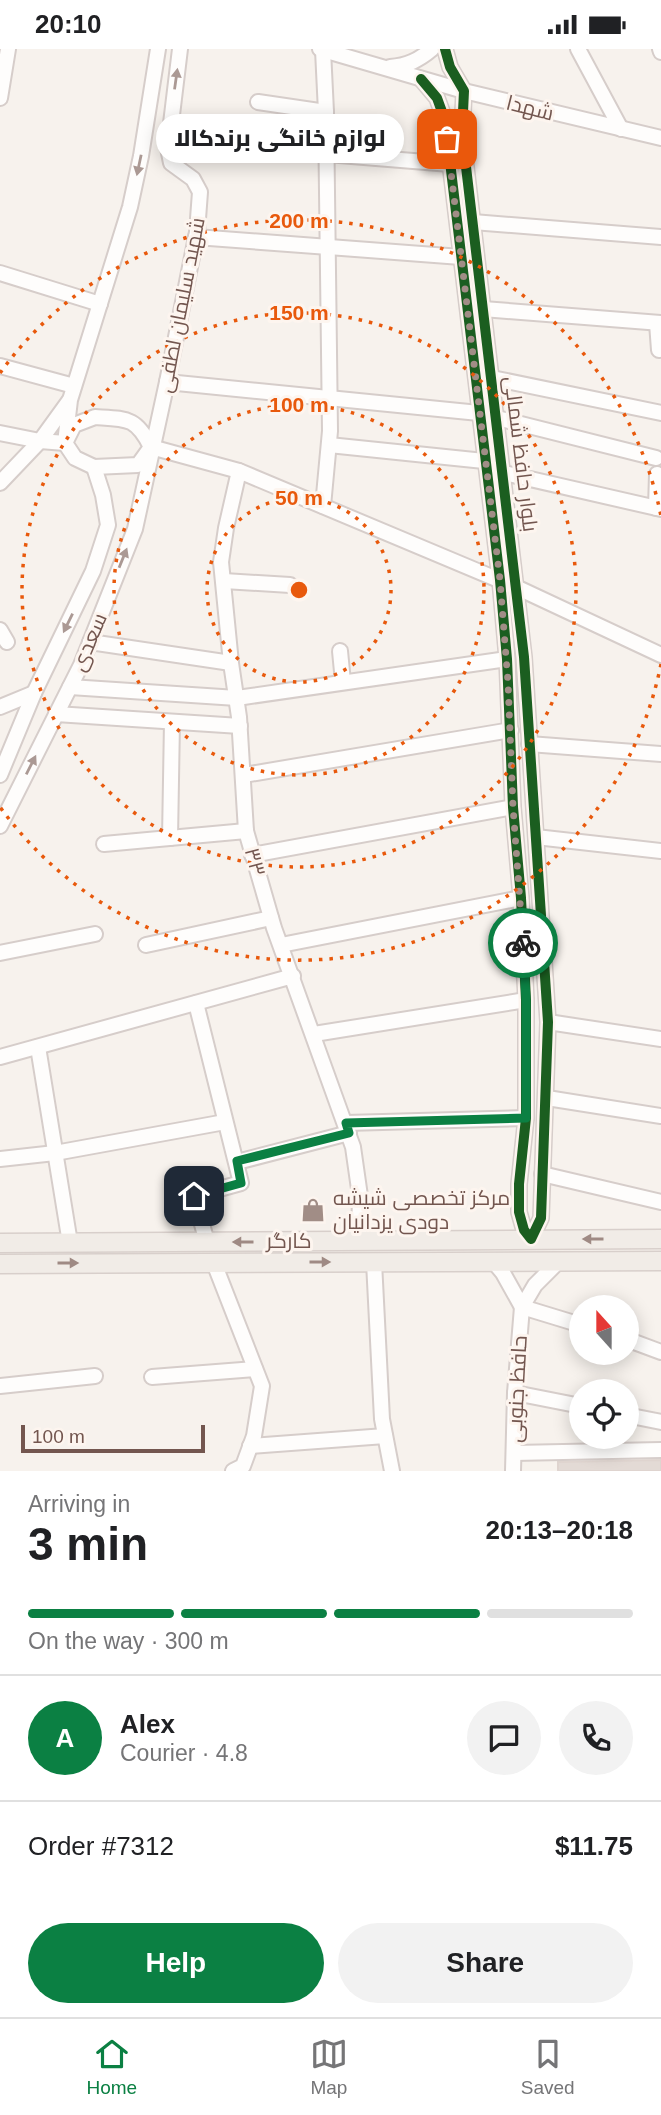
<!DOCTYPE html>
<html lang="en">
<head>
<meta charset="utf-8">
<style>
	body { margin:0; font-family:Arial,Cairo,sans-serif; background:#f2f2f2; color:#202124; height:100vh; display:flex; flex-direction:column; font-size:26px; white-space:nowrap }
	* { box-sizing:border-box; margin:0 }
	p { font-size:23px; color:#757577 }
	.icon { flex:none; width:38px; height:38px; fill:none; stroke:currentColor; stroke-width:2; stroke-linecap:round; stroke-linejoin:round }
	.map { position:relative; height:1422px; overflow:hidden }
	.drawer { display:flex; flex-direction:column; background:#fff; flex:1 }
	.drawer>* { flex:none }
	.needle { width:46px; rotate:339deg }
	.controls { position:absolute; left:569px; top:1246px; display:grid; gap:14px }
	.controls a { display:grid; place-items:center; width:70px; height:70px; border-radius:50%; background:#fff; box-shadow:0 4px 18px #0003; font-size:35px }
	.scale { position:absolute; left:21px; bottom:18px; width:184px; box-sizing:border-box; padding-left:7px; border:4px solid #73564f; border-top:0; font-size:19px; line-height:24px; white-space:nowrap; color:#73564f; -webkit-text-stroke:5px #fdf5ef; paint-order:stroke }
	.pin { position:absolute; display:grid; place-items:center; width:60px; height:60px; color:#fff; margin:-30px; border-radius:14px; box-shadow:0 4px 10px #0006 }
	.courier { position:absolute; display:grid; place-items:center; width:70px; height:70px; margin:-35px; border:5px solid #0b8043; border-radius:50%; background:#fff; color:#222; box-shadow:0 2px 9px #0007 }
	.bubble { position:absolute; height:49px; border-radius:24px; background:#fff; box-shadow:0 4px 18px #0003; font-size:23px; font-weight:800; line-height:49px; text-align:center }
	.overview em { font-style:normal; font-weight:800 }
	.overview div { display:flex; flex-direction:column-reverse }
	.overview { display:flex; align-items:center; justify-content:space-between; height:119px; padding:0 28px }
	h1 { font-size:46px; font-weight:800; line-height:52px }
	.bar { display:grid; grid-template-columns:repeat(4,1fr); gap:10px 7px; align-content:center; height:84px; padding:0 28px }
	.bar i { height:9px; border-radius:5px; background:#e0e0e0 }
	.bar .on { background:#0b8043 }
	.bar p { grid-column:span 4 }
	.line { display:flex; align-items:center; gap:18px; padding:0 28px; border-top:2px solid #e0e0e0 }
	.line div { flex:1 }
	.round { display:grid; place-items:center; flex:none; width:74px; height:74px; border-radius:37px; background:#f2f2f2 }
	.button { display:flex; gap:14px; margin-top:auto; padding:14px 28px }
	.button a { flex:1; height:80px; border-radius:42px; background:#0b8043; color:#fff; font-size:28px; font-weight:800; line-height:80px; text-align:center }
	.button a+a { background:#f2f2f2; color:#202124 }
	.status { display:flex; justify-content:space-between; align-items:center; height:49px; padding:0 35px; background:#fff; direction:ltr }
	.status svg { height:19px; fill:currentColor }
	.tab-bar { display:flex; justify-content:space-around; align-items:center; height:98px; border-top:2px solid #e0e0e0; background:#fff; font-size:19px; color:#757577 }
	.tab-bar a { display:grid; justify-items:center; gap:4px }
	.tab-bar .on { color:#0b8043 }
	.map>svg:first-child { display:block }
</style>
</head>
<body>
<div class="status"><b>20:10</b><svg viewBox="0 0 49 12"><path d="M0 12V9h3v3zM5 12V6h3v6zM10 12V3h3v9zM15 12V0h3v12zM26 1h20v11H26zM47 4h2v5h-2z"/></svg></div>
<div class="map">
<svg width="661" height="1422" viewBox="0 0 661 1422">
	<rect width="100%" height="100%" fill="#f7f2ed"/>
	<path fill="#e3dad5" stroke="#dfd4cf" stroke-width="2" d="M661 1411V1422H558V1413Z"/>
	<g fill="none" stroke-linecap="round" stroke-linejoin="round">
		<g stroke="#d6cdca" stroke-width="18">
			<g id="minor">
				<path d="M320 0 464 42 661 89"/>
				<path d="M578 0 621 80"/>
				<path d="M660 0 661 3"/>
				<path d="M390 18C407 17 419 11 432 0"/>
				<path d="M421 30 437 49 445 71 500 531 507 610 513 758 521 849 526 951V1069L519 1135V1163L524 1181 531 1190 541 1169 548 973 524 608 462 84 464 42 450 18 445 0"/>
				<path d="M0 49 8 0"/>
				<path d="M258 53 326 63"/>
				<path d="M168 85 327 105 450 115"/>
				<path d="M473 173 661 188"/>
				<path d="M196 188 461 208"/>
				<path d="M0 224 100 255"/>
				<path d="M483 260 661 274"/>
				<path d="M657 274 659 301"/>
				<path d="M0 317 74 337"/>
				<path d="M492 329 661 364"/>
				<path d="M167 333 479 364"/>
				<path d="M95 368C127 370 136 368 151 398L138 416 94 418 75 409 65 394 74 376Z"/>
				<path d="M497 369 656 409"/>
				<path d="M0 384 40 392 65 394 70 351 130 158 141 107 158 0"/>
				<path d="M329 396 484 412"/>
				<path d="M151 398 239 422 518 539 661 606"/>
				<path d="M239 422 226 479 221 513 231 614 239 668 246 782 274 879 353 1098 360 1147 359 1192"/>
				<path d="M504 424 661 460"/>
				<path d="M0 434 40 392 69 352"/>
				<path d="M323 457 330 382 326 63 323 1"/>
				<path d="M656 459 657 425"/>
				<path d="M224 532 290 536"/>
				<path d="M0 581 7 593"/>
				<path d="M90 593 231 614"/>
				<path d="M340 602 343 633"/>
				<path d="M70 638 237 649 507 610"/>
				<path d="M0 658 34 644"/>
				<path d="M56 665 240 677"/>
				<path d="M529 695 661 705"/>
				<path d="M0 726 34 644 93 522 108 476 103 446 94 418"/>
				<path d="M244 726 511 681"/>
				<path d="M0 777 81 616 135 480 167 333 197 183 200 143 193 130 171 114 168 99 180 0"/>
				<path d="M536 788 661 802"/>
				<path d="M170 789 172 673"/>
				<path d="M104 795 246 782"/>
				<path d="M252 806 513 758"/>
				<path d="M146 896 271 869"/>
				<path d="M281 896 521 849"/>
				<path d="M0 904 95 885"/>
				<path d="M196 954 241 1134 194 1147 207 1193"/>
				<path d="M548 973 661 990"/>
				<path d="M314 985 526 951"/>
				<path d="M38 998 70 1194"/>
				<path d="M0 1008 293 927"/>
				<path d="M547 1049 661 1067"/>
				<path d="M346 1074 526 1069"/>
				<path d="M0 1110 55 1104 225 1073"/>
				<path d="M237 1113 349 1084"/>
				<path d="M542 1125 661 1153"/>
				<path d="M493 1212 503 1224 522 1258"/>
				<path d="M374 1213 382 1370 392 1422"/>
				<path d="M214 1214 262 1337 254 1387 243 1417 233 1422"/>
				<path d="M522 1258 581 1276"/>
				<path d="M626 1290 661 1303"/>
				<path d="M152 1328 255 1320"/>
				<path d="M0 1337 95 1327"/>
				<path d="M515 1344 581 1357"/>
				<path d="M626 1366 661 1373"/>
				<path d="M250 1397 385 1387"/>
				<path d="M514 1404 661 1401"/>
				<path d="M513 1422 515 1344 522 1258 535 1236 559 1212"/>
			</g>
		</g>
		<g stroke="#d8cfcb" stroke-width="21">
			<g id="major">
				<path d="M0 1194 661 1190"/>
				<path d="M0 1215 661 1212"/>
			</g>
		</g>
		<use href="#minor" stroke="#fefdfc" stroke-width="14"/>
		<use href="#major" stroke="#f1ece7" stroke-width="18"/>
		<g stroke="#fdf5ef" stroke-width="15">
			<path id="cycleway" d="M421 30 437 49 445 71 500 531 507 610 513 758 521 849 526 951V1069L519 1135V1163L524 1181 531 1190 541 1169 548 973 524 608 462 84 464 42 450 18 445 0"/>
		</g>
		<use href="#cycleway" stroke="#1b5e20" stroke-width="10"/>
	</g>
	<defs><path id="oneway-solid" d="M-6-.8H1V-3.2L6.5 0L1 3.2V.8H-6Z" transform="scale(1.75)"/></defs>
	<g fill="#ab9994">
		<use href="#oneway-solid" transform="translate(176 30) rotate(-82)"/>
		<use href="#oneway-solid" transform="translate(139 116) rotate(102)"/>
		<use href="#oneway-solid" transform="translate(123 509) rotate(-68)"/>
		<use href="#oneway-solid" transform="translate(68 574) rotate(116)"/>
		<use href="#oneway-solid" transform="translate(31 716) rotate(-63)"/>
	</g>
	<g fill="#9f8a84">
		<use href="#oneway-solid" transform="translate(593 1190) rotate(-180)"/>
		<use href="#oneway-solid" transform="translate(243 1193) rotate(180)"/>
		<use href="#oneway-solid" transform="translate(320 1213)"/>
		<use href="#oneway-solid" transform="translate(68 1214)"/>
	</g>
	<g fill="none" stroke-linecap="round" stroke-linejoin="round">
		<path stroke="#a18d86" stroke-width="7" stroke-dasharray="0 12.6" d="M447 90 500 531 508 633 513 758 523 894"/>
		<path stroke="#0b8043" stroke-width="9" d="M194 1147 241 1134 237 1112 349 1084 346 1074 526 1069V951L523 894"/>
	</g>
	<g fill="none" stroke="#e8590c" stroke-width="3.5" stroke-dasharray="3.5 7">
		<circle cx="299" cy="541" r="92"/>
		<circle cx="299" cy="541" r="185"/>
		<circle cx="299" cy="541" r="277"/>
		<path d="M661 615A369 369 0 0 1 0 758M0 324A369 369 0 0 1 661 467"/>
	</g>
	<defs>
		<g id="shop-bare" transform="scale(1.89)"><path d="M-5-2.5h2.3a2.7 3.5 0 0 1 5.4 0H5L5.5 6h-11ZM-1.5-2.5h3a1.5 2.3 0 0 0-3 0Z" fill="#a18d86" stroke="#fdf5ef" stroke-width="2.5" paint-order="stroke"/></g>
	</defs>
	<g fill-rule="evenodd">
		<use href="#shop-bare" x="313" y="1161"/>
	</g>
	<g text-anchor="middle" stroke-width="6" stroke-linejoin="round" paint-order="stroke">
		<g font-size="21" fill="#73564f" stroke="#fdf5ef">
			<text transform="translate(530 59) rotate(14)" y="7">شهدا</text>
			<text transform="translate(181 256) rotate(-79)" y="7">شهید سلیمان لطفی</text>
			<text transform="translate(521 405) rotate(83)" y="7">بلوار حافظ شمالی</text>
			<text transform="translate(89 593) rotate(-67)" y="7">سعدی</text>
			<text transform="translate(255 813) rotate(75)" y="7">۳۳</text>
			<text x="289" y="1199">کارگر</text>
			<text transform="translate(517 1340) rotate(-87)" y="7">حافظ جنوبی</text>
		</g>
		<g font-size="21" fill="#73564f" stroke="#fdf5ef" text-anchor="start">
			<text x="333" y="1156">مرکز تخصصی شیشه<tspan x="333" dy="24">دودی یزدانیان</tspan></text>
		</g>
	</g>
	<circle cx="299" cy="541" r="10" fill="#e8590c" stroke="#fdf5ef" stroke-width="3.5"/>
	<g font-size="21" text-anchor="middle" font-weight="bold" fill="#e8590c" stroke="#fdf5ef" stroke-width="6" stroke-linejoin="round" paint-order="stroke">
		<text x="299" y="179">200 m</text>
		<text x="299" y="271">150 m</text>
		<text x="299" y="363">100 m</text>
		<text x="299" y="456">50 m</text>
	</g>
</svg>
<div class="controls">
<a><svg class="needle" viewBox="-14 -14 28 28"><path d="M0-13l5 13h-10z" fill="#e53935"/><path d="M0 13l5-13h-10z" fill="#757577"/></svg></a>
<a><svg class="icon" aria-label="locate" viewBox="0 0 24 24"><circle cx="12" cy="12" r="6"/><path d="M12 2v4M12 18v4M2 12h4M18 12h4"/></svg></a>
</div>
<div class="scale">100 m</div>
<div class="pin" style="left:447px;top:90px;background:#ea580c"><svg class="icon" aria-label="bag" viewBox="0 0 24 24"><path d="M5 8h14l-1 12H6zM9 8a3 3 0 0 1 6 0"/></svg></div>
<div class="pin" style="left:194px;top:1147px;background:#1f2937"><svg class="icon" aria-label="home" viewBox="0 0 24 24"><path d="M3 11l9-7 9 7M6 9v11h12V9"/></svg></div>
<div class="courier" style="left:523px;top:894px"><svg class="icon" aria-label="bike" viewBox="0 0 24 24"><circle cx="6" cy="16" r="4"/><circle cx="18" cy="16" r="4"/><path d="M6 16l4-8h5l3 8M10 8l3 8H6M13 5h3"/></svg></div>
<div class="bubble" style="left:156px;top:65px;width:248px">لوازم خانگی برندکالا</div>
</div>
<section class="drawer">
<div class="overview"><div><h1>3 min</h1><p>Arriving in</p></div><em>20:13–20:18</em></div>
<div class="bar"><i class="on"></i><i class="on"></i><i class="on"></i><i></i><p>On the way · 300 m</p></div>
<div class="line" style="height:126px"><b class="round" style="background:#0b8043;color:#fff">A</b><div><b>Alex</b><p>Courier · 4.8</p></div><a class="round"><svg class="icon" aria-label="chat" viewBox="0 0 24 24"><path d="M4 5h16v11H9l-5 4z"/></svg></a><a class="round"><svg class="icon" aria-label="phone" viewBox="0 0 24 24"><path d="M5 4h4l2 5-3 2q2 4 5 5l2-3 5 2v4C11 20 4 13 5 4z"/></svg></a></div>
<div class="line" style="height:91px"><div>Order #7312</div><b>$11.75</b></div>
<div class="button"><a>Help</a><a>Share</a></div>
</section>
<nav class="tab-bar">
<a class="on"><svg class="icon" aria-label="home" viewBox="0 0 24 24"><path d="M3 11l9-7 9 7M6 9v11h12V9"/></svg>Home</a>
<a><svg class="icon" aria-label="map" viewBox="0 0 24 24"><path d="M3 6l6-2 6 2 6-2v14l-6 2-6-2-6 2zM9 4v14M15 6v14"/></svg>Map</a>
<a><svg class="icon" aria-label="saved" viewBox="0 0 24 24"><path d="M7 4h10v16l-5-4-5 4z"/></svg>Saved</a>
</nav>
</body>
</html>
